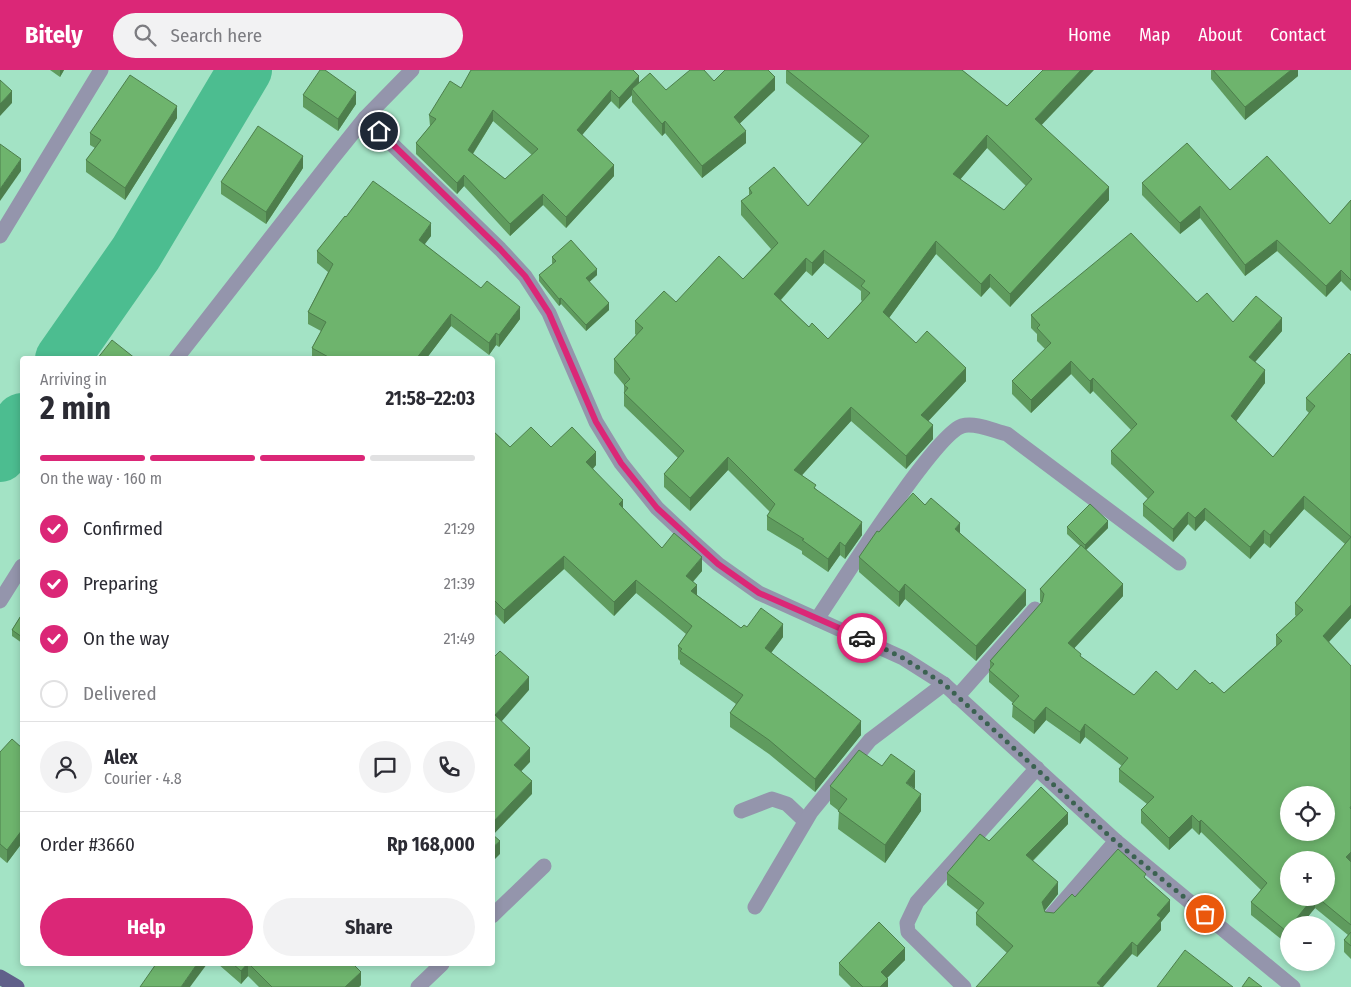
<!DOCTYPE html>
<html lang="en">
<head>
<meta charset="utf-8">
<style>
	body { margin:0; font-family:"Fira Sans Condensed",sans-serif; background:#f2f2f3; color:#2b2b33; height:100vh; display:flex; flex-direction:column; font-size:19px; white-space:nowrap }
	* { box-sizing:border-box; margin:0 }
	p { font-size:16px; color:#7c7c81 }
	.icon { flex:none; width:28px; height:28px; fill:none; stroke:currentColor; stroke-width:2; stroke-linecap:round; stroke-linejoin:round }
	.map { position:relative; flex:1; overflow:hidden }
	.sheet { position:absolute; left:20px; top:286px; width:475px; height:610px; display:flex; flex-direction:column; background:#fff; border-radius:5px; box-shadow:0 2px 8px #0003 }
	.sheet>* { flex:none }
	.tools { position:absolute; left:1280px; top:716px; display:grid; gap:10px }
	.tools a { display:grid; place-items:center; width:55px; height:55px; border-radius:50%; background:#fff; box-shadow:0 2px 8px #0003; font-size:25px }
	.pin { position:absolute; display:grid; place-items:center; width:42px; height:42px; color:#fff; margin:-21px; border:2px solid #fff; border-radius:50%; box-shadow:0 1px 5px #0007 }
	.courier { position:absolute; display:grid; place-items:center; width:50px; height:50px; margin:-25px; border:4px solid #db2777; border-radius:50%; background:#fff; color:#222; box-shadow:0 1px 6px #0007 }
	.overview em { font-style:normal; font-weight:700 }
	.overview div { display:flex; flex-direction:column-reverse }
	.overview { display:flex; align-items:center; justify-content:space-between; height:85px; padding:0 20px }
	h1 { font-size:32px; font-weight:700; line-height:38px }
	.bar { display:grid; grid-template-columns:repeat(4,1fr); gap:8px 5px; align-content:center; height:60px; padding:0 20px }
	.bar i { height:6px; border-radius:4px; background:#e1e1e2 }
	.bar .active { background:#db2777 }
	.bar p { grid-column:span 4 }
	.line { display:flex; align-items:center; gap:12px; padding:0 20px; border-top:1px solid #e1e1e2 }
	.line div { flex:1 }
	.round { display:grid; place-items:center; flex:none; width:52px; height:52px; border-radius:26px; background:#f2f2f3 }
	ol { padding:0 20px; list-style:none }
	li { display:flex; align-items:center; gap:15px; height:55px }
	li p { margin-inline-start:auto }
	li .icon { padding:5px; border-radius:50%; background:#db2777; color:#fff; stroke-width:4 }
	li:last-child { color:#7c7c81 }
	li i { width:28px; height:28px; border:2px solid #e1e1e2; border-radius:50% }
	.primary-button { display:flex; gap:10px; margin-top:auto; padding:10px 20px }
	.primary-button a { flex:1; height:58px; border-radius:30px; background:#db2777; color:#fff; font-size:20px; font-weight:700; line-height:58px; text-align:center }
	.primary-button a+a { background:#f2f2f3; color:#2b2b33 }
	header { display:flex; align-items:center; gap:30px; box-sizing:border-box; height:70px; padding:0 25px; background:#db2777; color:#fff }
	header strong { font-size:24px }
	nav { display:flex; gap:28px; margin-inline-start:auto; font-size:18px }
	.search { width:350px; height:45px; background:#f2f2f3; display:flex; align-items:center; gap:12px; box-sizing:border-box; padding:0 18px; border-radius:28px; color:#7c7c81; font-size:19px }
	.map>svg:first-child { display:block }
</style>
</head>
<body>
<header>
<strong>Bitely</strong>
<div class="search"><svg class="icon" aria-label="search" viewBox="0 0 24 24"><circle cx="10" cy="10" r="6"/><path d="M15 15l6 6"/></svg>Search here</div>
<nav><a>Home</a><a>Map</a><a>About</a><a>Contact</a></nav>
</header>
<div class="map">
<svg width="1351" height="917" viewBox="0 0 1351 917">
	<rect width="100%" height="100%" fill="#a3e3c5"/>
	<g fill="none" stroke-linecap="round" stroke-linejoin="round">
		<g stroke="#4cbd90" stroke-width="54">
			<path d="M62 289 136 183 245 0"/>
			<path d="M0 385 22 350"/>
		</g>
		<g stroke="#9495ac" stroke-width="15">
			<path d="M365 48 500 179 525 206 549 243 596 352 621 393 657 438 689 468 718 494 759 523 903 588 944 614 1116 771 1293 917"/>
			<path d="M0 166 101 0"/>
			<path d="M176 289 332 89 365 48 412 0"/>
			<path d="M0 531 22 496"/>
			<path d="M817 549C839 517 934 365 962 356 975 352 994 361 1007 364L1179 493"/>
			<path d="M957 627 1035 539"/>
			<path d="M741 741 772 729 787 734 805 751"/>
			<path d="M755 837 811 742 870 670 944 614"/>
			<path d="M492 846 544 796"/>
			<path d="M1051 846 1116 771"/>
			<path d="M418 917 442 894"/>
			<path d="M964 917 908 862 907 853 917 832 1037 698"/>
		</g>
		<path stroke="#60608a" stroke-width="15" d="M0 907 17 917"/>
	</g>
	<g fill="#5f9b5e" fill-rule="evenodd">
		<path d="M50 0H64L60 7Z"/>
		<path d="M786 0H962L1007 36 1042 55 1109 130 1010 237 990 217 981 227 936 184 889 248 916 273 966 311 928 351 933 369 906 399 851 351 802 405 862 465 845 489 840 485 828 502 802 484V481L767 460V446L770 442 728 400 690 441 664 417V404L678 388 624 336V315L614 303V289L636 265 635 264V251L676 232 743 209 771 179 741 145V131L749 126V118L808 136 862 74 786 13ZM987 78 1026 116 1004 140 960 109ZM824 193 861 221V230L862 231 828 269 809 257 781 230 806 201 812 206Z"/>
		<path d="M1211 0H1298V6L1245 50 1211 9Z"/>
		<path d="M714 11 775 20 740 53 746 73 702 108 665 63 662 66 632 32V25L619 39 611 31 582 65 614 106 566 158 543 135 510 166 464 116 457 124 416 84V73L430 56 429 45 461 18 639 13 666 20ZM493 51 532 85 505 109 473 84Z"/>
		<path d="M303 25 356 34 338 61 303 37Z"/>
		<path d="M177 48 125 130 86 102V90L95 78 90 75V63Z"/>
		<path d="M303 98 266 154 221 124V112Z"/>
		<path d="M1142 113 1230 120 1330 154 1351 130V221L1341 211 1326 227 1277 181 1245 206 1200 148 1180 164 1142 125Z"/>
		<path d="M346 147 431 166 424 174 520 249 499 277 496 275 489 285 451 256 426 289H312V278L321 261 308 254V242L328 202 317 193V181Z"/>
		<path d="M552 187 597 205 589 212 609 240 586 261 561 234 559 236 539 211V205L553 194 552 193Z"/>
		<path d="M1197 232 1233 252 1282 261 1255 292 1265 313 1236 351 1273 387 1309 343 1306 340V328L1351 285V548L1329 572 1351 596V889L1344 882V870L1348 865 1315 838 1301 855H1289L1286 873 1251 845V832L1261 820 1201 762 1199 765 1192 758 1169 780 1141 753V740L1147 734 1119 712V699L1122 696 1085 667 1080 674 1046 650 1034 664 1012 647 1013 633 989 612V600L990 598V591L1042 533 1040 532V519L1080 476 1067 464V457L1108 458 1086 480 1123 526 1074 578 1081 587 1134 625 1177 620 1210 614 1224 623 1276 576V565L1296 546 1295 545V533L1345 474 1304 439 1270 478 1264 473 1250 489 1205 450 1195 461 1188 454 1173 472 1143 446V434L1148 429 1111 394V381L1131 360 1093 321 1090 324 1071 304 1031 343 1012 324V311L1045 279 1037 271V264L1031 258V245ZM1326 790V828H1289Z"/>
		<path d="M492 360 510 377H551L596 395 593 399 623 439 662 478 702 501 693 512 697 525 741 558 747 557 783 567 771 583 861 665 815 722 769 684 730 657V643L736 634 680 594V591L678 589V576L686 564 636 523 614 546 564 499 504 554 492 541Z"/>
		<path d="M925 435 960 463 1026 535 976 591 905 529 899 537 859 502V487L879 462Z"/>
		<path d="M22 544V573L12 566V560Z"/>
		<path d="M22 678V773L7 793 0 787V682Z"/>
		<path d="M830 716 915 719 921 741 885 793 838 759 839 741 830 734Z"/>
		<path d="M1068 754 1033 791 1058 824 1045 840V842L1054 843 1075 827 1146 809 1170 841 1161 852V860L1137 887 1132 884 1007 883 976 855V843L978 840 947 815V803L989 771Z"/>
		<path d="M905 890 887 908 888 917H851L839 905V893Z"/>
		<path d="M218 894H353L361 915 359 917H259L248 906 241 914Z"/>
	</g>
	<g fill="#4d7e4c">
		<path d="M60 0H64L60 7Z"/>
		<path d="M1081 0H1094L1035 62V49Z"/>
		<path d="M1291 0H1298V6L1245 50V37Z"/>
		<path d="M639 6V17L632 19V25L619 39V28Z"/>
		<path d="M775 7V20L734 59V47Z"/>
		<path d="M611 20V31L577 71V60Z"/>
		<path d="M12 21V33L0 46V34Z"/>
		<path d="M356 22V34L338 61V49Z"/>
		<path d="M177 36V48L125 130V118Z"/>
		<path d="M493 40V51L468 91V80Z"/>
		<path d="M665 51V63L662 66V54Z"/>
		<path d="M746 61V73L702 108V96Z"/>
		<path d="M987 65V78L953 118V104Z"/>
		<path d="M303 86V98L266 154V142Z"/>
		<path d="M21 89V101L0 131V119Z"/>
		<path d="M614 95V106L566 158V147Z"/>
		<path d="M464 105V116L457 124V113Z"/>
		<path d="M1109 117V130L1010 237V224Z"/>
		<path d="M543 124V135L510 166V154Z"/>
		<path d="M1200 136V148L1180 164V153Z"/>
		<path d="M431 153V166L419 182V170Z"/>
		<path d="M1277 170V181L1245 206V195Z"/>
		<path d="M936 171V184L883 256V242Z"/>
		<path d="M824 180V193L812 206V193Z"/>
		<path d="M806 188V201L774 237V224Z"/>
		<path d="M597 199V205L586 215V208Z"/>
		<path d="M1341 200V211L1326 227V216Z"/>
		<path d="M990 204V217L981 227V214Z"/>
		<path d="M561 228V234L559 236V229Z"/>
		<path d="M609 233V240L586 261V255Z"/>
		<path d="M520 237V249L499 277V265Z"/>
		<path d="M451 244V256L426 289H416Z"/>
		<path d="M1282 248V261L1249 299V287Z"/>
		<path d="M496 263V275L489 285V273Z"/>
		<path d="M1071 291V304L1031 343V330Z"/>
		<path d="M966 298V311L921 359V345Z"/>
		<path d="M1265 300V313L1231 358V346Z"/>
		<path d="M1093 308V321L1090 324V311Z"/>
		<path d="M851 337V351L794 414V400Z"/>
		<path d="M933 355V369L906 399V386Z"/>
		<path d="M596 382V395L586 405V392Z"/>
		<path d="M728 387V400L690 441V428Z"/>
		<path d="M1304 426V439L1270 478V465Z"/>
		<path d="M623 430V443L619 434Z"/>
		<path d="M1205 438V450L1195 461V448Z"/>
		<path d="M1188 442V454L1173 472V459Z"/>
		<path d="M1108 451V458L1085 481V475Z"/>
		<path d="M862 452V465L845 489V476Z"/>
		<path d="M960 453V468L955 459Z"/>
		<path d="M1264 460V473L1250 489V477Z"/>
		<path d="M840 472V485L828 502V489Z"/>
		<path d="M564 486V499L504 554V540Z"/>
		<path d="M702 487V501L686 519V506Z"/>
		<path d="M636 510V523L614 546V532Z"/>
		<path d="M905 514V529L899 537V522Z"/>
		<path d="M1123 514V526L1068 585V573Z"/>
		<path d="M697 515V529L691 521Z"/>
		<path d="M1026 520V535L976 591V576Z"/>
		<path d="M1351 535V548L1323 578V566Z"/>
		<path d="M783 554V567L765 591V578Z"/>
		<path d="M529 607V620L495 659V645Z"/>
		<path d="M1046 637V650L1034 664V651Z"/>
		<path d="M861 651V665L815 722V709Z"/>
		<path d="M1085 654V667L1080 674V662Z"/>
		<path d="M530 678V692L514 709V695Z"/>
		<path d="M915 701V719L906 713Z"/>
		<path d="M532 711V724L492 766V753Z"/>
		<path d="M921 724V741L885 793V775Z"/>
		<path d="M1068 743V754L1026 797V785Z"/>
		<path d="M1192 745V758L1169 780V768Z"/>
		<path d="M1201 750V762L1199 765V752Z"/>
		<path d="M22 760V773L7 793V780Z"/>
		<path d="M500 771V784L492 792V778Z"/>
		<path d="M1351 782V794L1346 787Z"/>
		<path d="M1058 812V824L1042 844V832Z"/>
		<path d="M1313 828H1315V838L1301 855H1291Z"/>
		<path d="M1170 830V841L1161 852V860L1137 887V876L1157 845Z"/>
		<path d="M1289 857V870L1286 873V861Z"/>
		<path d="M1132 872V884L1103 917H1097V913Z"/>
		<path d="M905 878V890L881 914V902Z"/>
		<path d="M197 894H207L190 917H181Z"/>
		<path d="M247 894H248V906L241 914V901Z"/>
		<path d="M361 902V915L359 917H345Z"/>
		<path d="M888 909V917H880Z"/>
	</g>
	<g fill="#6eb46d" stroke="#4d7e4c" fill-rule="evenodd">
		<path d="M320 0H325L356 22 338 49 303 25Z"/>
		<path d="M471 0H633L639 6 619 28 611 20 577 60 614 95 566 147 543 124 510 154 464 105 457 113 416 73 436 49 429 45 450 11 461 18ZM493 40 538 79 505 109 468 80Z"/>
		<path d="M690 0H704L714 11 725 0H768L775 7 734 47 746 61 702 96 665 51 662 54 632 19 650 3 666 20Z"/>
		<path d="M787 0H962L1007 36 1043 0H1081L1035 49 1109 117 1010 224 990 204 981 214 936 171 883 242 916 273 927 261 966 298 921 345 933 355 906 386 851 337 794 400 816 415 814 418 862 452 845 476 840 472 828 489 802 470 804 469 767 446 775 434 728 387 690 428 664 404 684 381 624 323 628 318 624 315 630 309 614 289 643 258 635 251 664 221 676 232 719 186 743 209 778 173 741 131 752 123 749 118 774 97 808 136 869 66ZM987 65 1032 109 1004 140 953 104ZM824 180 865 211 861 216 870 223 828 269 812 253 809 257 774 224 806 188 812 193Z"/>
		<path d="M1213 0H1291L1245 37Z"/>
		<path d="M130 5 177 36 125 118 86 90 101 70 90 63Z"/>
		<path d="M0 10 12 21 0 34Z"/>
		<path d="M258 56 303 86 266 142 221 112Z"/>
		<path d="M1187 73 1230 120 1267 86 1330 154 1351 130V210L1341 200 1326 216 1277 170 1245 195 1200 136 1180 153 1142 113Z"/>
		<path d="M0 74 21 89 0 119Z"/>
		<path d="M373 111 431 153 419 170 481 218 487 211 520 237 499 265 496 263 489 273 451 244 416 289H332L312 278 326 252 308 242 333 194 317 181 345 146 346 147Z"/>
		<path d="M1131 163 1197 232 1207 223 1233 252 1256 226 1282 248 1249 287 1265 300 1231 346 1273 387 1315 336 1306 328 1349 283 1351 285V467L1304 426 1270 465 1264 460 1250 477 1205 438 1195 448 1188 442 1173 459 1143 434 1154 422 1111 381 1137 354 1093 308 1090 311 1071 291 1031 330 1012 311 1051 273 1037 258 1040 255 1031 245Z"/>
		<path d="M571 170 597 199 586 208 609 233 586 255 561 228 559 229 539 205 556 191 552 187Z"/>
		<path d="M112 270 136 289H97Z"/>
		<path d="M531 357 551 377 572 357 596 382 586 392 623 430 619 434 662 478 674 463 702 487 686 506 697 515 691 521 741 558 744 555 747 557 761 538 783 554 765 578 861 651 815 709 769 670 730 643 743 625 680 581 682 579 678 576 692 556 636 510 614 532 564 486 504 540 492 528V360L510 377Z"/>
		<path d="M913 423 925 435 931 428 960 453 955 459 1026 520 976 576 905 514 899 522 859 487 877 461 879 462Z"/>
		<path d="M1090 434 1108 451 1085 475 1067 457Z"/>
		<path d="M1351 467V535L1323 566 1351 596V736L1350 738 1351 739V782L1346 787 1351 792V855L1318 828H1326V790H1289V828H1313L1291 855H1289V857L1286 861 1251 832 1267 813 1201 750 1199 752 1192 745 1169 768 1141 740 1154 727 1119 699 1128 688 1085 654 1080 662 1046 637 1034 651 1012 634 1019 626 989 600 994 594 990 591 1042 532 1044 524 1040 519 1081 475 1123 514 1068 573 1081 584 1080 586 1134 625 1156 601 1177 620 1195 600 1210 614 1212 612 1224 623 1282 571 1276 565 1303 540 1295 533ZM1289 725H1326V762H1289Z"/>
		<path d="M22 544V567L12 560Z"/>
		<path d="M500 581 529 607 495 645 530 678 514 695 532 711 492 753V589Z"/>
		<path d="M12 669 22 678V760L7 780 0 774V682Z"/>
		<path d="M859 680 882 696 891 684 915 701 906 713 921 724 885 775 838 741 847 729 830 716Z"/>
		<path d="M1041 717 1068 743 1026 785 1058 812 1042 832 1045 842 1054 843 1072 824 1075 827 1118 779 1146 804 1144 807 1170 830 1157 845 1161 848 1137 876 1132 872 1097 913 1101 916 1100 917H976L1013 876 976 843 984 833 947 803 980 764 989 771Z"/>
		<path d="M492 764 500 771 492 778Z"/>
		<path d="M879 852 905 878 881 902 888 909 880 917H863L839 893Z"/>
		<path d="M1351 862V876L1344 870Z"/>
		<path d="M1185 880 1233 917H1157Z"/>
		<path d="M156 894H197L181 917H140Z"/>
		<path d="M233 894H247L241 901Z"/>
		<path d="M249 894H353L361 902 345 917H272Z"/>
		<path d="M1249 907 1262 917H1242Z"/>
	</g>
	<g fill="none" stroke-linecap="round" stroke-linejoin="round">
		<path stroke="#3b6251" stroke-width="5" stroke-dasharray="0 9" d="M862 568 903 588 944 614 1116 772 1205 844"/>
		<path stroke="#db2777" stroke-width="6" d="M379 61 500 179 525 206 549 243 596 352 621 393 657 438 718 494 759 523 862 568"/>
	</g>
</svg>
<div class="tools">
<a><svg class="icon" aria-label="locate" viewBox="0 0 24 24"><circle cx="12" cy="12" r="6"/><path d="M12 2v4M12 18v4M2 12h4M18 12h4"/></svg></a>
<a>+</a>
<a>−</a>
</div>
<div class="pin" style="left:1205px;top:844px;background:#ea580c"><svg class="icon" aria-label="bag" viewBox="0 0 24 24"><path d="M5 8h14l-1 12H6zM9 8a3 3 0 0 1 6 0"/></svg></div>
<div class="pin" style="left:379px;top:61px;background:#1f2937"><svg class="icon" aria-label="home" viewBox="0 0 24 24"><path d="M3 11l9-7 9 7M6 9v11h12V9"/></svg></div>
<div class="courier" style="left:862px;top:568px"><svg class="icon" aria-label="car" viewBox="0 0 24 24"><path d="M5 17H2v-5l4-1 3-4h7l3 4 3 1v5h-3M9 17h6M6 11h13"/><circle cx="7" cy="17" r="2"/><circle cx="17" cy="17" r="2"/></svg></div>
<section class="sheet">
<div class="overview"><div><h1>2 min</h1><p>Arriving in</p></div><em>21:58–22:03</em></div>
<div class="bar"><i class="active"></i><i class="active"></i><i class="active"></i><i></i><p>On the way · 160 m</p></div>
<ol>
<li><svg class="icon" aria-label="check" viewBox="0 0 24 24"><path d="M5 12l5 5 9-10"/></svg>Confirmed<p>21:29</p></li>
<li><svg class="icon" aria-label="check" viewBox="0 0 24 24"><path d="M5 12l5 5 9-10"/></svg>Preparing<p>21:39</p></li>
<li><svg class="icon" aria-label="check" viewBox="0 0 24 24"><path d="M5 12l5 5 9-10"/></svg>On the way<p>21:49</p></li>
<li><i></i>Delivered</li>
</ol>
<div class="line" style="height:90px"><a class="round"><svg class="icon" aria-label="person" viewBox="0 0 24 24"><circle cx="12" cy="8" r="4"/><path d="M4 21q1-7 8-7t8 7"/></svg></a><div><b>Alex</b><p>Courier · 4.8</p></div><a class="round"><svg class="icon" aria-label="chat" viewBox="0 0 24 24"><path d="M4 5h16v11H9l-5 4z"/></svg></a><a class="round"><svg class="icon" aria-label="phone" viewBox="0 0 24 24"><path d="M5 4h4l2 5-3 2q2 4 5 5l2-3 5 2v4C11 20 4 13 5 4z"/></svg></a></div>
<div class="line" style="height:65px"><div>Order #3660</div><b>Rp 168,000</b></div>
<div class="primary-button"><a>Help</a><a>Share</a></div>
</section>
</div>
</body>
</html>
